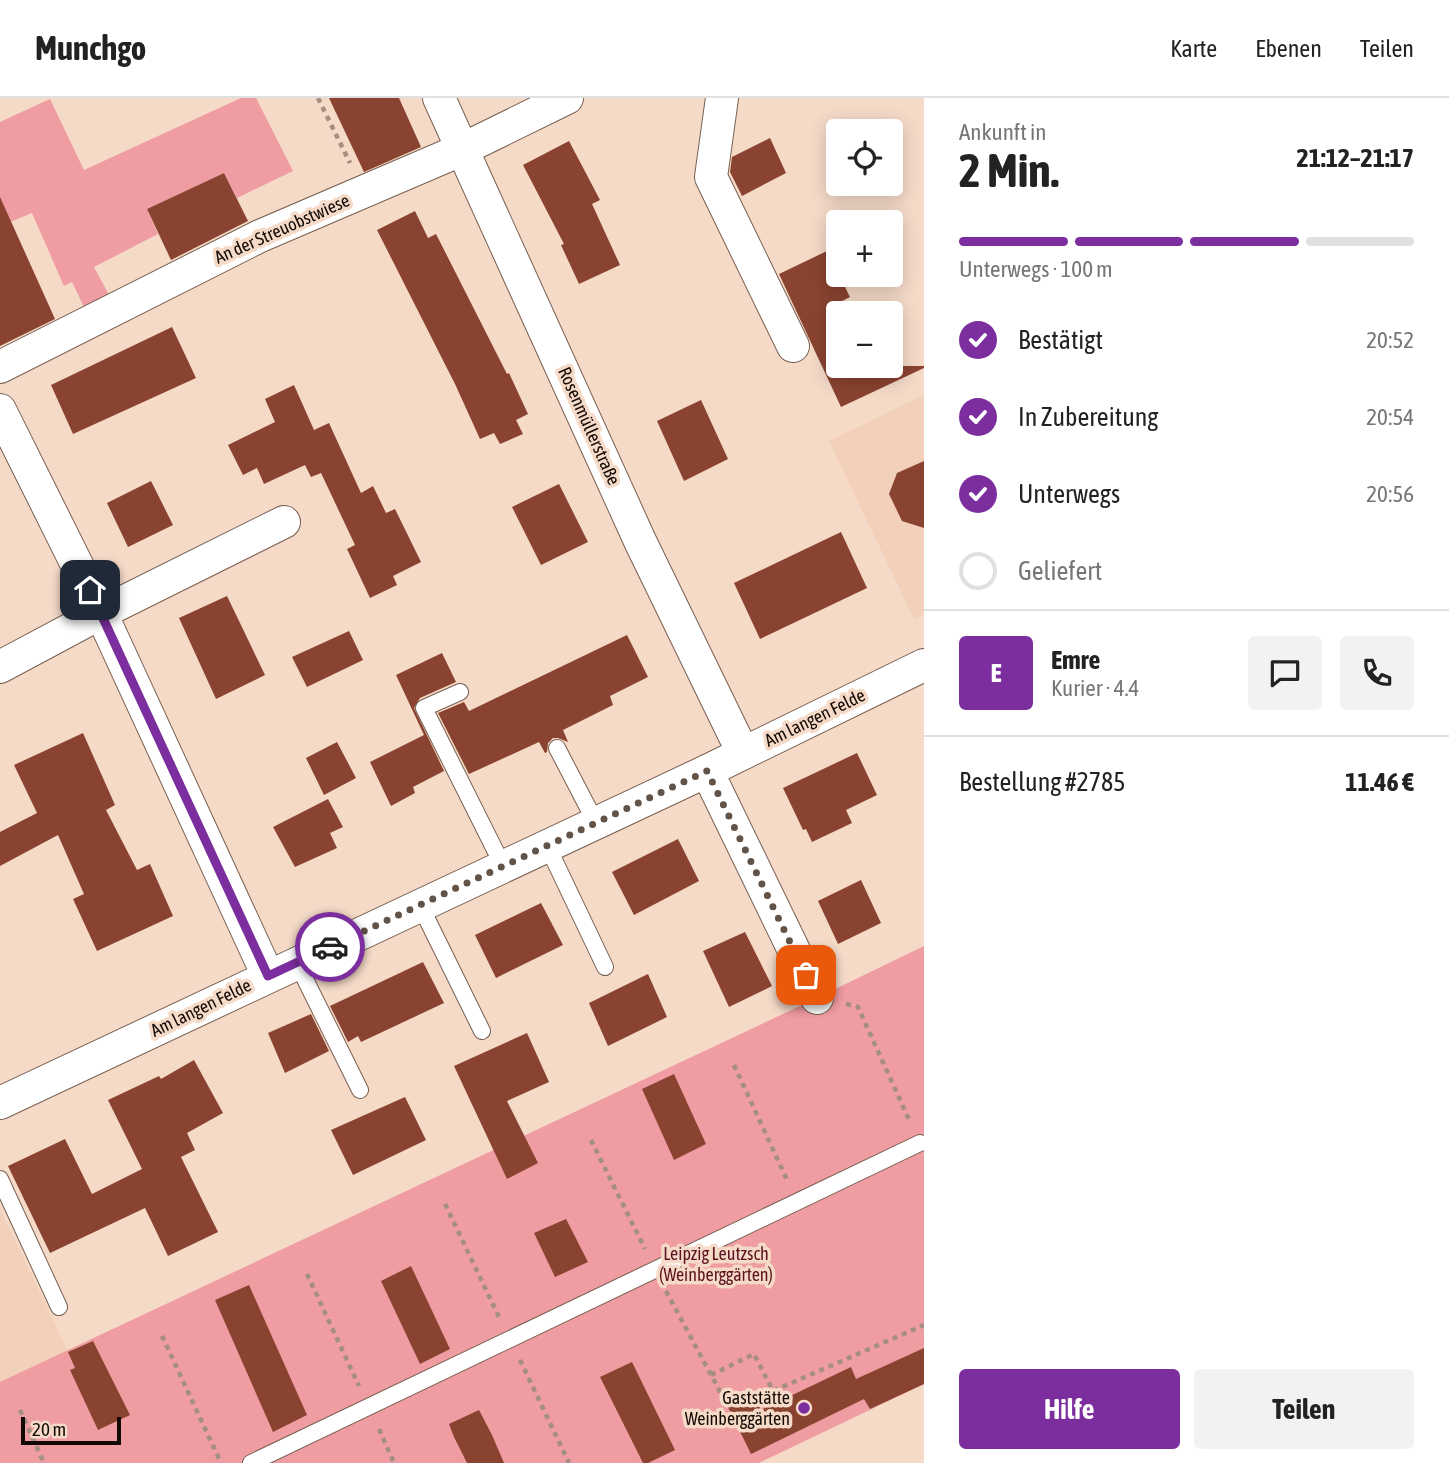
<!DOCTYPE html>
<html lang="de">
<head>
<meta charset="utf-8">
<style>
	body { margin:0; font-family:"Asap Condensed",sans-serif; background:#f2f2f2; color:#222; height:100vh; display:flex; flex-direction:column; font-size:26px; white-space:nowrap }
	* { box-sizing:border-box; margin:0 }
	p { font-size:23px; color:#767676 }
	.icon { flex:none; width:38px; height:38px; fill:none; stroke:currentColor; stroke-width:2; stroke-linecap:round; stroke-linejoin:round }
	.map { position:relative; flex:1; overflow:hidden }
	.side { display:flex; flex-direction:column; background:#fff; width:525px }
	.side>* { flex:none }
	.fabs { position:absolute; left:826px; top:21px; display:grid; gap:14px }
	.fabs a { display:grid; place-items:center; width:77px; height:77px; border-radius:7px; background:#fff; box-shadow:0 4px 18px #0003; font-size:35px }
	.scale { position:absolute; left:21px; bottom:18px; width:100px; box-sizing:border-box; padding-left:7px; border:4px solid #130a05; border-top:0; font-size:19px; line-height:24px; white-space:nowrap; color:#130a05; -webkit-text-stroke:5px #f5dac8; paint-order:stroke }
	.pin { position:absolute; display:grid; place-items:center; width:60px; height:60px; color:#fff; margin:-30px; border-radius:14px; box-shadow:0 4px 10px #0006 }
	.courier { position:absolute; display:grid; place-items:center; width:70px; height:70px; margin:-35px; border:5px solid #7c2e9f; border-radius:50%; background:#fff; color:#222; box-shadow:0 2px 9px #0007 }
	.summary em { font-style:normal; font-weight:700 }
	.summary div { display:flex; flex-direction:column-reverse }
	.summary { display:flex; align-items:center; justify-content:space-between; height:119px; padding:0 35px }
	h1 { font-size:46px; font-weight:700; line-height:52px }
	.bar { display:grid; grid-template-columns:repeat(4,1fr); gap:10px 7px; align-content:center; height:84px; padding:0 35px }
	.bar i { height:9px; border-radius:5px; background:#e0e0e0 }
	.bar .active { background:#7c2e9f }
	.bar p { grid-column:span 4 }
	.line { display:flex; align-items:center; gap:18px; padding:0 35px; border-top:2px solid #e0e0e0 }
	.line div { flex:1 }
	.round { display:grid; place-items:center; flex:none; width:74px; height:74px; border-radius:7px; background:#f2f2f2 }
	ol { padding:0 35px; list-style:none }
	li { display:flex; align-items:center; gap:21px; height:77px }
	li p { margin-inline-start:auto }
	li .icon { padding:7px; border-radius:50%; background:#7c2e9f; color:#fff; stroke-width:4 }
	li:last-child { color:#767676 }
	li i { width:38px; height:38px; border:4px solid #e0e0e0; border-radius:50% }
	.action { display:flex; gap:14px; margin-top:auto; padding:14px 35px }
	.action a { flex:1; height:80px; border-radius:7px; background:#7c2e9f; color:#fff; font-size:28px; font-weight:700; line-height:80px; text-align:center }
	.action a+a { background:#f2f2f2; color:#222 }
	header { display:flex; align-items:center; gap:42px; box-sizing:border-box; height:98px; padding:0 35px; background:#fff; border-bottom:2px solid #e0e0e0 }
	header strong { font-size:33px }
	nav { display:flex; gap:38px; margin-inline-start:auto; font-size:24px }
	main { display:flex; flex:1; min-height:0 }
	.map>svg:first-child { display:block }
</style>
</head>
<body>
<header>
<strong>Munchgo</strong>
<nav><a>Karte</a><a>Ebenen</a><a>Teilen</a></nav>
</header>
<main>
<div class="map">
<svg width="924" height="1365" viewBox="0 0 924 1365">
	<rect width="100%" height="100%" fill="#f5dac8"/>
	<g fill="#f2d0b9">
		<path d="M924 297V517L914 521 829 343Z"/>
		<path d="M0 1111 68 1253 0 1284Z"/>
	</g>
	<g fill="#ef9ca2">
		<path d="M241 0H256L293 73 237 100 224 75 147 111 158 136 94 169 109 197 85 211 72 184 64 188 32 115 10 124 0 104V24L50 1 84 72Z"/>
		<path d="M924 848V1286L759 1365H0V1284L800 908Z"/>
	</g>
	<g fill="#8a4330">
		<path d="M329 0H399L421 49 364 74Z"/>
		<path d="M770 40 786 75 742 98 730 74 732 59Z"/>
		<path d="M569 43 600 102 592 106 620 167 579 186 561 147 564 146 523 67Z"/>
		<path d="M224 75 248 123 171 162 147 111Z"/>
		<path d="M0 99 55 221 0 248Z"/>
		<path d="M415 113 428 140 436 136 507 276 509 275 528 316 516 322 523 336 500 346 494 335 480 341 455 286 377 132Z"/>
		<path d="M827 153 850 199 838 205V268H924V270L841 309 779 176Z"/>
		<path d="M172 229 196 280 73 336 51 287Z"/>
		<path d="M294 287 314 332 329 325 361 395 373 388 386 415 395 411 421 464 393 478 397 487 370 500 347 451 355 447 321 375 311 379 305 367 264 386 257 370 243 377 228 347 275 324 265 301Z"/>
		<path d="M701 302 728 361 684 383 657 323Z"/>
		<path d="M924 363V430L902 423 889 396 897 375Z"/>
		<path d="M151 383 173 427 128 449 107 405Z"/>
		<path d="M559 386 588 444 541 467 512 409Z"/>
		<path d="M841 434 867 490 760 541 734 485Z"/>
		<path d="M227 498 265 577 216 601 179 520Z"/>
		<path d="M349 533 363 562 307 589 292 559Z"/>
		<path d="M627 537 648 579 610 598 613 607 563 632 568 644 558 640H553L548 645 547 654 545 655 539 644 469 676 438 615 464 604 469 613Z"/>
		<path d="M442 555 456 584 420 600 414 610 444 673 413 689 415 695 391 708 370 664 424 637 396 577Z"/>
		<path d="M83 635 115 707 106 712 137 772 150 766 173 818 97 853 73 801 84 796 58 737 0 768V734L37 715 14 667Z"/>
		<path d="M337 644 356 680 324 697 306 660Z"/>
		<path d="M857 655 877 697 846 712 852 725 812 744 806 731 803 732 783 690Z"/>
		<path d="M328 701 343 729 330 735 337 750 295 769 273 729Z"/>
		<path d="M678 741 699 783 634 817 612 774Z"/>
		<path d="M861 782 881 825 838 846 818 803Z"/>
		<path d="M541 805 563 847 496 880 475 837Z"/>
		<path d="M745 834 772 888 729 909 703 853Z"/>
		<path d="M423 864 444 905 361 944 358 938 348 944 330 908Z"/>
		<path d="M648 876 667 919 608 948 589 905Z"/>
		<path d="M311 916 329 953 285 975 268 935Z"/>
		<path d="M527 935 549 984 507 1003 538 1065 507 1081 454 968Z"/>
		<path d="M194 962 223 1015 187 1035 195 1052 181 1059 218 1134 168 1158 145 1110 50 1155 8 1068 65 1041 92 1096 142 1071 108 1002 159 978 161 981Z"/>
		<path d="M674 976 706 1046 674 1062 642 991Z"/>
		<path d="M405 999 426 1042 353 1077 331 1032Z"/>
		<path d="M566 1121 588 1164 555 1179 534 1135Z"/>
		<path d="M411 1168 450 1251 420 1266 381 1183Z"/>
		<path d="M249 1187 307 1317 273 1334 215 1202Z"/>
		<path d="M93 1243 130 1317 98 1332 70 1272 75 1270 68 1254Z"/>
		<path d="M924 1250V1286L870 1311 864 1301 751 1356 725 1303 750 1290 761 1312 851 1269 856 1281Z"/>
		<path d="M632 1264 675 1352 648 1365H643L600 1279Z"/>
		<path d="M479 1312 492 1337 504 1365H467L454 1339 449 1326Z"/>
	</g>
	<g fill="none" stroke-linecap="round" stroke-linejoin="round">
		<g stroke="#775f50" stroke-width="18">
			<g id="service">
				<path d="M460 594 424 610 503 768"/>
				<path d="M557 650 596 725"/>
				<path d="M547 747 605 869"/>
				<path d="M420 807 482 933"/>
				<path d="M297 865 360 992"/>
				<path d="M0 1081 59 1209"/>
				<path d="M251 1365 920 1045"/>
			</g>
		</g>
		<g stroke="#775f50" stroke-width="34">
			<g id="minor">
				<path d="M439 0 640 443 743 655"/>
				<path d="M722 0 711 79 793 248"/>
				<path d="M0 269 260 138 463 51 567 0"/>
				<path d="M0 312 101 515 268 878"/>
				<path d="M0 569 101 515 284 424"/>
				<path d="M707 673 817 900"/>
				<path d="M0 1005 707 673 924 567"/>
			</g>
		</g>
		<g stroke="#a38e81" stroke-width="4.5" stroke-dasharray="5 5" stroke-linecap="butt">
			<path d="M318 0 350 65"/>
			<path d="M846 906 858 909 910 1024"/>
			<path d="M734 967 788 1084"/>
			<path d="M591 1042 645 1151"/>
			<path d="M445 1106 499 1219"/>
			<path d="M307 1176 359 1288"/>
			<path d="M666 1193 725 1303"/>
			<path d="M162 1238 221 1365"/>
			<path d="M520 1262 569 1365"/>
			<path d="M711 1277 754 1256 773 1293 924 1227"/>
			<path d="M20 1312 44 1365"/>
			<path d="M379 1331 394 1365"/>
		</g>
		<use href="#service" stroke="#fff" stroke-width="16"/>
		<use href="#minor" stroke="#fff" stroke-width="32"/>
	</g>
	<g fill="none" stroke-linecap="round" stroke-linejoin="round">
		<path stroke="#625349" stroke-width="7" stroke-dasharray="0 12.6" d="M330 849 707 673 806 877"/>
		<path stroke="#7c2e9f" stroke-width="9" d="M90 492 268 878 330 849"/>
	</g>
	<circle fill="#7c2e9f" stroke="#f5dac8" stroke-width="2.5" cx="804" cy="1310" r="7"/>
	<g text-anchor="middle" stroke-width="7" stroke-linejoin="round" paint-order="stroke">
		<g font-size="18" fill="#130a05" stroke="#f5dac8">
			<text transform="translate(282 131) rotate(-24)" y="6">An der Streuobstwiese</text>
			<text transform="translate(589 328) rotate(66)" y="6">Rosenmüllerstraße</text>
			<text transform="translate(815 620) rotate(-26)" y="6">Am langen Felde</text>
			<text transform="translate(201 910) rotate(-26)" y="6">Am langen Felde</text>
		</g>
		<g font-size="18" fill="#5c1220" stroke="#f5dac8">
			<text x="716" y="1162">Leipzig Leutzsch<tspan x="716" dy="21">(Weinberggärten)</tspan></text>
		</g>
		<g font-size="18" fill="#130a05" stroke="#f5dac8" text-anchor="end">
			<text x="790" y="1306">Gaststätte<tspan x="790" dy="21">Weinberggärten</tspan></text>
		</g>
	</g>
</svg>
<div class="fabs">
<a><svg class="icon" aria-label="locate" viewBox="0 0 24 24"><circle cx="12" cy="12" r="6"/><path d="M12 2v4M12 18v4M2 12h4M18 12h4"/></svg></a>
<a>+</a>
<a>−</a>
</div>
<div class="scale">20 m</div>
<div class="pin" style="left:806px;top:877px;background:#ea580c"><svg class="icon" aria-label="bag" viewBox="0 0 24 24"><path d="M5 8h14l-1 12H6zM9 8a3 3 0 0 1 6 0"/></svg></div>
<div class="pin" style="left:90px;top:492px;background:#1f2937"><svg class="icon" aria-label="home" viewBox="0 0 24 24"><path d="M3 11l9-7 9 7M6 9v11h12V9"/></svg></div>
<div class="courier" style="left:330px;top:849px"><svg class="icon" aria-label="car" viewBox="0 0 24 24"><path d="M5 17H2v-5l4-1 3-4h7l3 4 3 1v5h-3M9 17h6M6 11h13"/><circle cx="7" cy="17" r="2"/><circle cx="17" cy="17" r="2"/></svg></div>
</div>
<section class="side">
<div class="summary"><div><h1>2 Min.</h1><p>Ankunft in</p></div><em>21:12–21:17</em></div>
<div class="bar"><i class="active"></i><i class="active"></i><i class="active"></i><i></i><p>Unterwegs · 100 m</p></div>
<ol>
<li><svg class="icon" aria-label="check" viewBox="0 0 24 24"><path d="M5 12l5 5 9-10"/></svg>Bestätigt<p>20:52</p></li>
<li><svg class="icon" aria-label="check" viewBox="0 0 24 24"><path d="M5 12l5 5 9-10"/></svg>In Zubereitung<p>20:54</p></li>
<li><svg class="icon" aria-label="check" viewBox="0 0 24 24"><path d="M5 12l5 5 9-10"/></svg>Unterwegs<p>20:56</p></li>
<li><i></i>Geliefert</li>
</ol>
<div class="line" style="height:126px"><b class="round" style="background:#7c2e9f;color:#fff">E</b><div><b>Emre</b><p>Kurier · 4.4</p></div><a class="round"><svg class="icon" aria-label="chat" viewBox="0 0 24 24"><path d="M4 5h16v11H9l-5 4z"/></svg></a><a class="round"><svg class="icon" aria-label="phone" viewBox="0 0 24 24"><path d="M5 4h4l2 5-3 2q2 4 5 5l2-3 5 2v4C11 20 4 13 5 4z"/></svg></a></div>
<div class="line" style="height:91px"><div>Bestellung #2785</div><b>11.46 €</b></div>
<div class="action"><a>Hilfe</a><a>Teilen</a></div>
</section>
</main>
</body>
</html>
